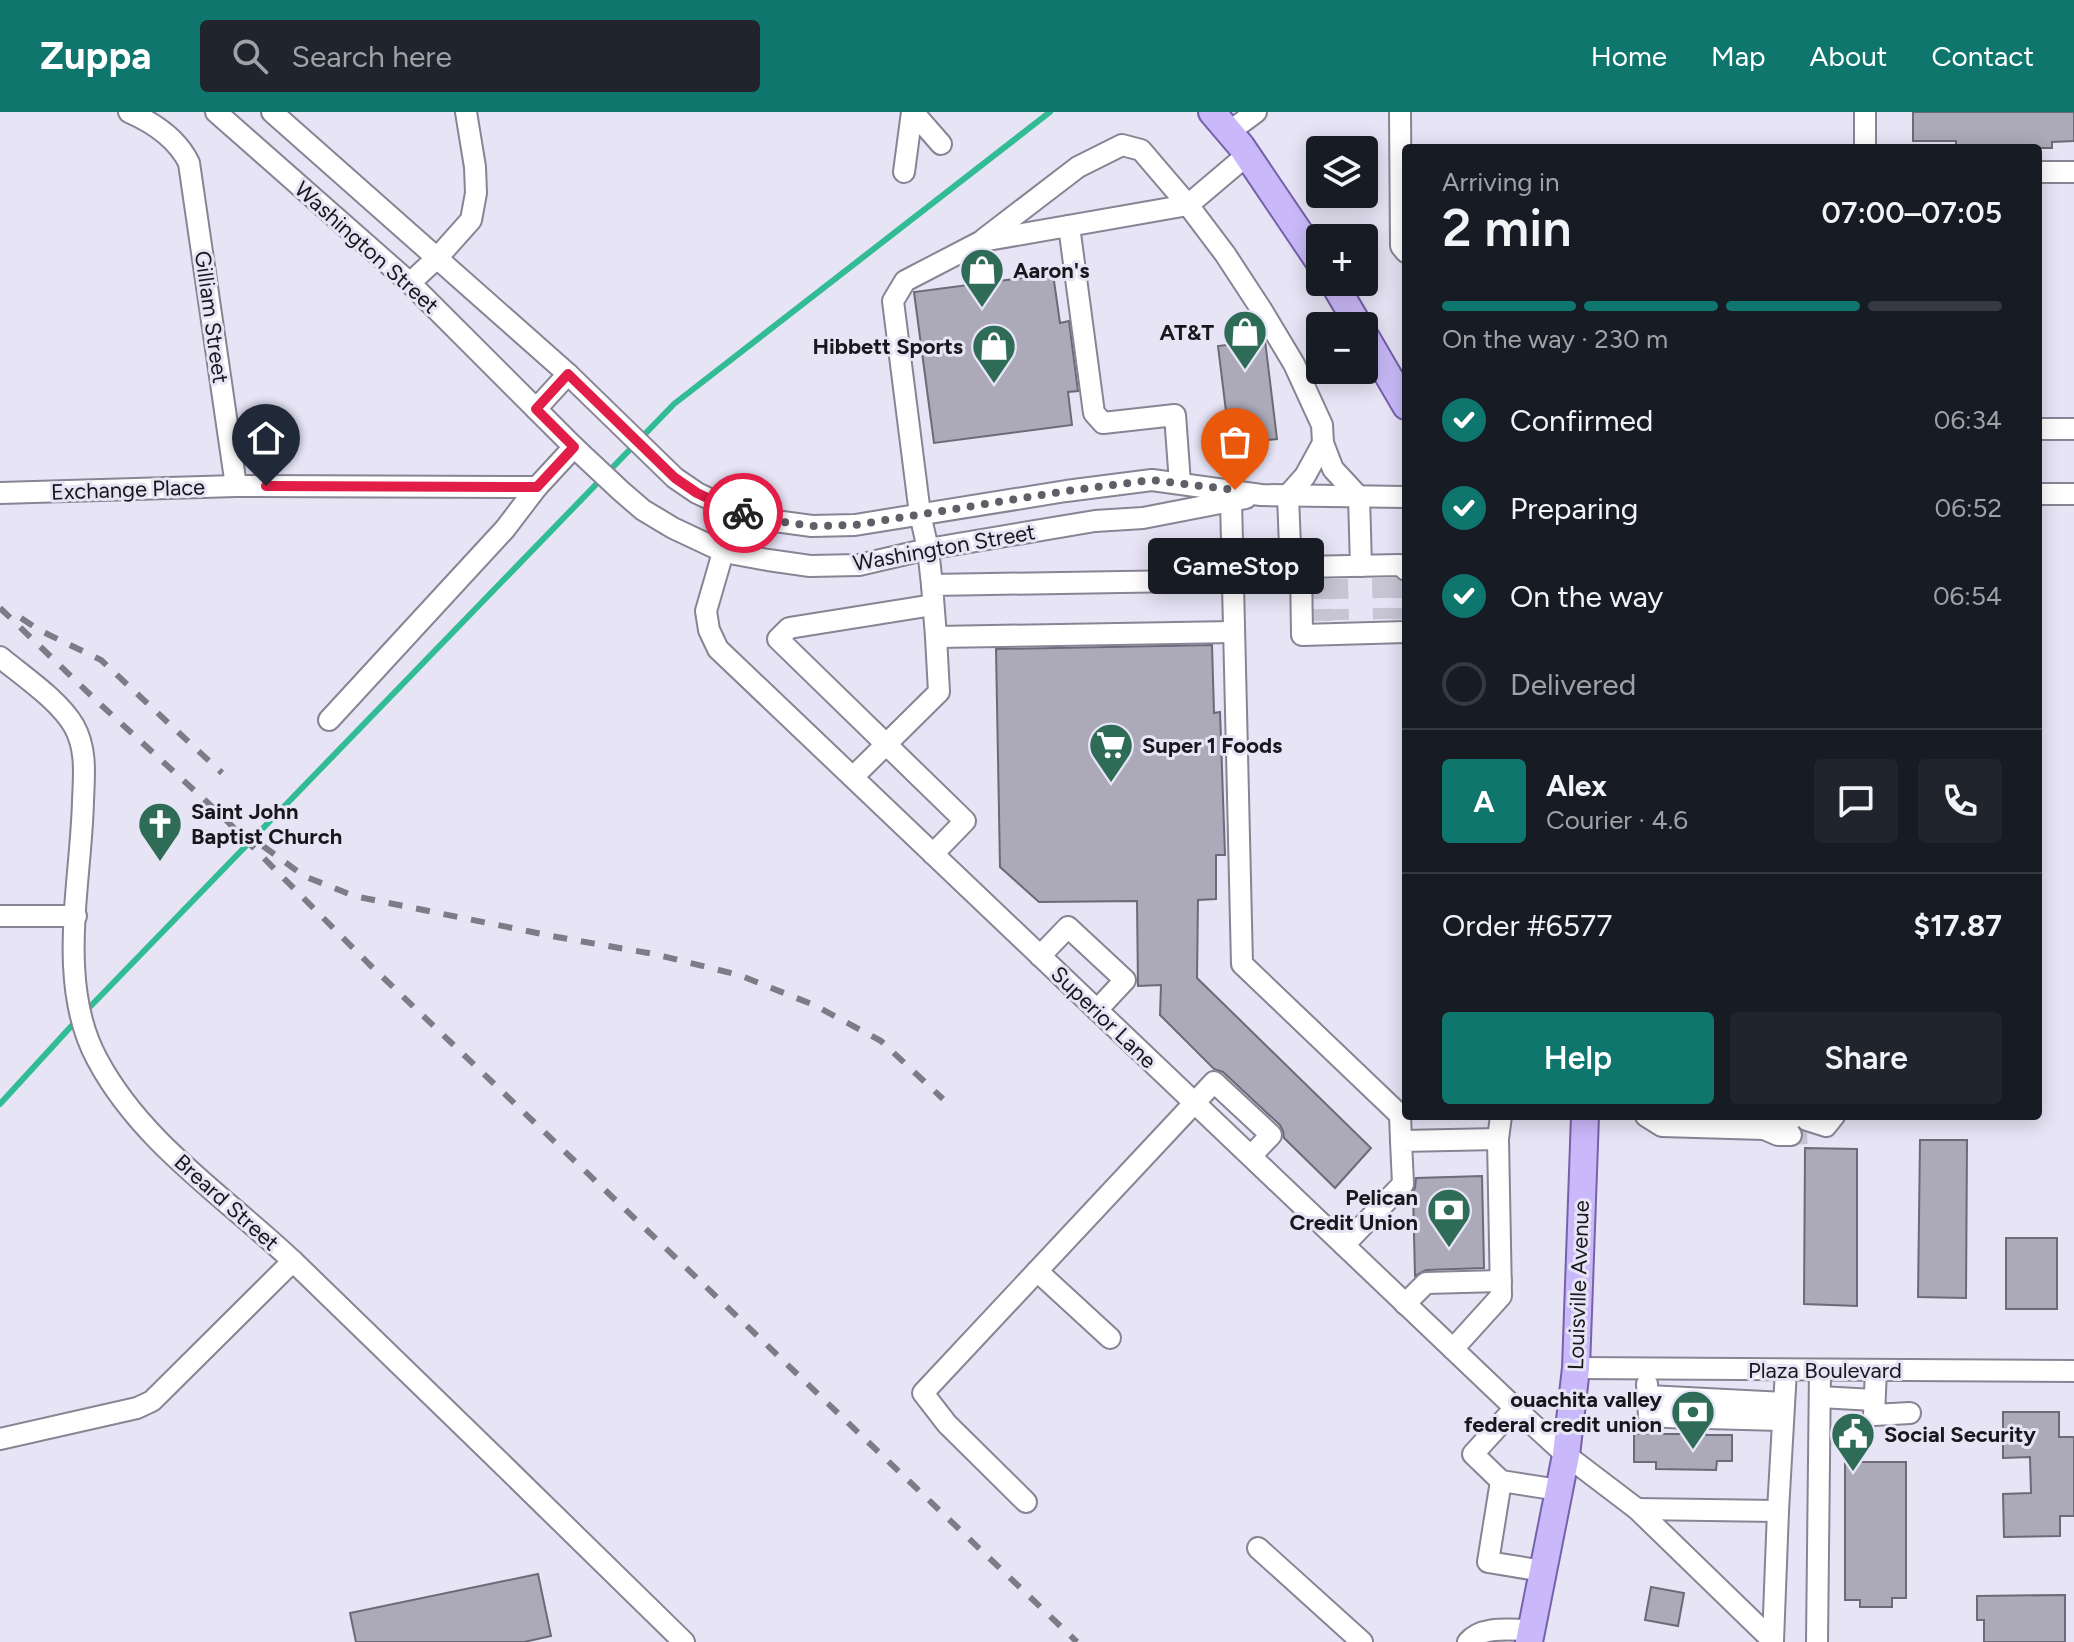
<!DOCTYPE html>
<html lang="en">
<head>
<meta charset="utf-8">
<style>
	body { margin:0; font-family:Figtree,sans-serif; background:#20242c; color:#f1f3f6; height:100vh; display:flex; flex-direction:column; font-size:30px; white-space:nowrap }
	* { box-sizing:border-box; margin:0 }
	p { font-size:26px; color:#9ea1a6 }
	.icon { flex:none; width:44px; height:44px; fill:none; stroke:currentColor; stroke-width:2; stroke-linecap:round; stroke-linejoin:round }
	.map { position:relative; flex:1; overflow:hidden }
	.drawer { position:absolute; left:1402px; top:32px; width:640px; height:976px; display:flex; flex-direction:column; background:#171b24; border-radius:8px; box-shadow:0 4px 20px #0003 }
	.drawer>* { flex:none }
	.controls { position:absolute; left:1306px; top:24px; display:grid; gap:16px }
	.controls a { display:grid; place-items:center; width:72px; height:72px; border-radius:8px; background:#171b24; box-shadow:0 4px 20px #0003; font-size:40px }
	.pin { position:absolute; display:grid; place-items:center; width:68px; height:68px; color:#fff; margin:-82px -34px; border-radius:50% 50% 50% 0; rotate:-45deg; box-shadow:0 0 8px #0007 }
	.pin .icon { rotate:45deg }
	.courier { position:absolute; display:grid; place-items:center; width:80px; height:80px; margin:-40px; border:6px solid #e11d48; border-radius:50%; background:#fff; color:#222; box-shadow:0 2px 10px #0007 }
	.bubble { position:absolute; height:56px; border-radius:8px; background:#171b24; box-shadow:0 4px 20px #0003; font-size:26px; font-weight:600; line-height:56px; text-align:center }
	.overview em { font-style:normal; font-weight:600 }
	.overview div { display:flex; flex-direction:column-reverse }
	.overview { display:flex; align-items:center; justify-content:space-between; height:136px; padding:0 40px }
	h1 { font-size:52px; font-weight:600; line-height:60px }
	.bar { display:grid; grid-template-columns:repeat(4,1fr); gap:12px 8px; align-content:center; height:96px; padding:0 40px }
	.bar i { height:10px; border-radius:6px; background:#363941 }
	.bar .on { background:#0f766e }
	.bar p { grid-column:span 4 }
	.line { display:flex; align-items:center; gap:20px; padding:0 40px; border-top:2px solid #363941 }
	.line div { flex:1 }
	.round { display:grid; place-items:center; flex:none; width:84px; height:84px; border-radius:8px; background:#20242c }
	ol { padding:0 40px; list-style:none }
	li { display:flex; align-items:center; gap:24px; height:88px }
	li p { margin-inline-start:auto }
	li .icon { padding:8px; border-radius:50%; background:#0f766e; color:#fff; stroke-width:4 }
	li:last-child { color:#9ea1a6 }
	li i { width:44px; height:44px; border:4px solid #363941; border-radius:50% }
	.button { display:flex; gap:16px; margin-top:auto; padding:16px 40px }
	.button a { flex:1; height:92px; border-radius:8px; background:#0f766e; color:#fff; font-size:32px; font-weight:600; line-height:92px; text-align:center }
	.button a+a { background:#20242c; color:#f1f3f6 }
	header { display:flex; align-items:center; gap:48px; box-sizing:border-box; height:112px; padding:0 40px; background:#0f766e; color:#fff }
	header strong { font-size:38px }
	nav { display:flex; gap:44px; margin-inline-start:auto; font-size:28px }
	.search { width:560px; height:72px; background:#20242c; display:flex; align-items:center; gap:20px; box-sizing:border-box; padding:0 28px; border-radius:8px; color:#9ea1a6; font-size:30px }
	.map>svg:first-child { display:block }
</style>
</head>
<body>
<header>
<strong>Zuppa</strong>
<div class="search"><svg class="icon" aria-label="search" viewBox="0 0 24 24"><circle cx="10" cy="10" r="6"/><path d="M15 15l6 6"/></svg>Search here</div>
<nav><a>Home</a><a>Map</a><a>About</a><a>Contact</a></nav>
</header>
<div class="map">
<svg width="2074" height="1530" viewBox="0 0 2074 1530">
	<rect width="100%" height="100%" fill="#e6e4f5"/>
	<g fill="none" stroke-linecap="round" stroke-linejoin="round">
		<g stroke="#31bc95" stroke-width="6">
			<path d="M84 901 674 292 1050 0"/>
			<path d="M0 992 76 909"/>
		</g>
	</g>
	<g fill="#aca9b9" stroke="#6c6978" stroke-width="2">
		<path d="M1913 0H2074V29L2052 30V36H1956V29H1913Z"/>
		<path d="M1053 162 1060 211 1069 209 1078 279 1068 280 1072 313 934 331 914 180Z"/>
		<path d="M1265 228 1277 327 1230 332 1218 234Z"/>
		<path d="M1212 533 1214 601 1220 600 1225 743H1216V787L1198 788 1197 866 1371 1036 1335 1076 1284 1026 1283 1019 1280 1013 1223 960 1214 957 1160 903 1161 873 1138 874 1137 789 1039 790 1000 755 996 537Z"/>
		<path d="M1920 1028H1967L1966 1186 1918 1185Z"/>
		<path d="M1805 1036 1857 1037V1194L1804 1192Z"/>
		<path d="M1482 1064 1484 1156 1426 1158 1415 1164 1413 1080 1415 1076 1416 1066Z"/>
		<rect x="2006" y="1126" width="51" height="71"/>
		<path d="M2003 1300H2059V1325H2074V1404H2060V1424L2004 1425 2003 1382 2031 1381 2030 1345 2003 1346Z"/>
		<path d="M1698 1314 1706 1319V1323H1732V1349H1717L1716 1358 1656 1357V1350H1634V1322H1690V1319Z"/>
		<path d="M1845 1350H1906V1486H1892V1495H1860V1488H1845Z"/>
		<path d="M538 1462 551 1524 524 1530H356L350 1501Z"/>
		<path d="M1651 1475 1684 1481 1678 1514 1645 1508Z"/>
		<path d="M2065 1483V1530H1984V1508H1977V1484Z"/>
	</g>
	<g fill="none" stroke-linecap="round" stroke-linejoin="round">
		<g stroke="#c7c5d4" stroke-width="20" stroke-dasharray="20 10" stroke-linecap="butt">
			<path d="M1382 466 1383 507"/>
			<path d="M1401 466 1402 507"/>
			<path d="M1322 467 1323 509"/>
			<path d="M1338 467 1339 508"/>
			<path d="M1791 1023 1807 1022"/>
		</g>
		<g stroke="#878494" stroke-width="24">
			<g id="minor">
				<path d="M129 0C154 11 177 26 189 51L236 374"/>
				<path d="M216 0 410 171 574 335 621 379 643 398 673 416 724 440 768 448 810 454 859 453 928 437 1095 409 1143 406 1246 386"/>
				<path d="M272 0 568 262 675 366 697 381 735 399 775 409 812 414 855 413 1066 379 1152 368 1261 383 1406 385"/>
				<path d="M913 0 941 32"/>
				<path d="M1400 0 1401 134 1406 140"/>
				<path d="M1865 0V36"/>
				<path d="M1229 20 1256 0"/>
				<path d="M904 60 912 0"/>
				<path d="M2038 60H2074"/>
				<path d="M1069 114 1094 301 1103 311 1175 303 1180 371"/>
				<path d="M984 127 1078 55 1122 33 1141 38 1188 93 1225 142 1261 197 1294 252 1322 313 1323 331 1333 357 1359 385 1361 454"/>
				<path d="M410 171 438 145 471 108 476 81 475 55 466 0"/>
				<path d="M536 297 568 262"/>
				<path d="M2038 317H2074"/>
				<path d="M1323 331 1305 364 1288 383 1290 435 1301 455 1400 453 1406 458"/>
				<path d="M0 381 236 374 537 375 574 335"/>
				<path d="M2038 382H2074"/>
				<path d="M1231 388 1242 852 1400 1003 1401 1029"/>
				<path d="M735 399 706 499 709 518 718 537 1515 1296 1566 1343 1637 1397 1773 1529 1778 1399 1786 1258"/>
				<path d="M1301 455 1302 523 1406 520"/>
				<path d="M932 473 928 437 920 402 893 189 905 169 982 129 1188 93 1247 43"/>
				<path d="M1234 520 936 525 932 473 1301 467"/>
				<path d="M0 545C24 565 59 588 74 614 87 637 84 664 83 689 81 772 56 871 97 947 142 1032 227 1086 296 1152 426 1277 555 1404 684 1530"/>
				<path d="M329 608 505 417 537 375"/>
				<path d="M853 665 939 580 936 525"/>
				<path d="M933 742 965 709 778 527 789 516 933 493"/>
				<path d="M0 804H76"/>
				<path d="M1040 844 1068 815 1125 868 1097 898"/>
				<path d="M1646 1004 1662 1014 1764 1017 1779 1008H1791"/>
				<path d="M1807 1008 1826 1014 1834 1004"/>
				<path d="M1764 1017 1778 1023H1791"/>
				<path d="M1344 1133 1403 1072 1401 1029 1498 1027"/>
				<path d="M1037 1159 1110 1226"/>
				<path d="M1405 1192 1426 1171 1501 1169"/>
				<path d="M1453 1237 1501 1184 1498 1027 1501 1004"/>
				<path d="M1576 1256 2074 1259"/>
				<path d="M1876 1258 1874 1303 1910 1301"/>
				<path d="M1647 1272 1649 1304 1688 1306"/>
				<path d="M1648 1284 1784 1291"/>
				<path d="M1820 1285 1874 1288"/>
				<path d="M1515 1296 1473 1342 1501 1369 1488 1450 1543 1459"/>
				<path d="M1707 1306 1782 1308"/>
				<path d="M0 1327 137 1296 152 1289 293 1149"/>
				<path d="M1501 1369 1559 1378"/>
				<path d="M1026 1390 947 1312 923 1281 1214 970 1271 1023 1251 1044"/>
				<path d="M1637 1397 1778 1399"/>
				<path d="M1258 1436 1362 1530"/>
				<path d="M1468 1530C1482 1513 1512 1518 1532 1518"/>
				<path d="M1817 1530 1820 1258"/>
			</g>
		</g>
		<g stroke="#7562aa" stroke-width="30">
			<g id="major">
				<path d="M1212 0 1241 34 1320 151"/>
				<path d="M1333 170 1359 214"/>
				<path d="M1364 222 1406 294"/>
				<path d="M1529 1530 1566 1343 1576 1256 1585 1004"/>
			</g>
		</g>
		<use href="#minor" stroke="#fff" stroke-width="20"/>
		<use href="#major" stroke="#cab9fa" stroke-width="26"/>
		<g stroke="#7d7b86" stroke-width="6" stroke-dasharray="14 14" stroke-linecap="butt">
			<path d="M0 496 100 592 220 702 369 852 1077 1530"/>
			<path d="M21 506 39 518 101 548 222 661"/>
			<path d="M263 734 304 764 354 784 557 825 654 842 739 863 814 893 881 929 943 987"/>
		</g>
	</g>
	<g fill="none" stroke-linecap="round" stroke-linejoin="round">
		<path stroke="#605f68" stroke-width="8" stroke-dasharray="0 14.4" d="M743 401 775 409 812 414 855 413 1066 379 1152 368 1235 378"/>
		<path stroke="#e11d48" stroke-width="10" d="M266 374 537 375 574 335 536 297 568 262 675 366 697 381 735 399 743 401"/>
	</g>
	<defs>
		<g id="shop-pin" transform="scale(2.3)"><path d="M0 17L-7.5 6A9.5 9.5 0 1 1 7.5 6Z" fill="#2f6c58" stroke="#e6e4f5"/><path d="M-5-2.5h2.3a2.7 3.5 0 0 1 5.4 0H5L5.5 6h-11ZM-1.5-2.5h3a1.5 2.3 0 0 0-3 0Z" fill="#fff"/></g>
		<g id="supermarket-pin" transform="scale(2.3)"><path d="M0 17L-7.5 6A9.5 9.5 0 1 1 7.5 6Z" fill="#2f6c58" stroke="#e6e4f5"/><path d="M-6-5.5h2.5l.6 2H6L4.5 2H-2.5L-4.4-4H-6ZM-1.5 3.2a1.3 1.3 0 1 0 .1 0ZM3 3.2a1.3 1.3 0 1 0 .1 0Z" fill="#fff"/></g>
		<g id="church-pin" transform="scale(2.3)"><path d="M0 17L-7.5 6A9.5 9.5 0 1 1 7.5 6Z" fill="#2f6c58" stroke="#e6e4f5"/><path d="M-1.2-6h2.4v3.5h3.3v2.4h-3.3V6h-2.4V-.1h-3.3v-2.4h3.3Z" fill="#fff"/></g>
		<g id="bank-pin" transform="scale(2.3)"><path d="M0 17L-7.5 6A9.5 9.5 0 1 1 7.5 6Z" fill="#2f6c58" stroke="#e6e4f5"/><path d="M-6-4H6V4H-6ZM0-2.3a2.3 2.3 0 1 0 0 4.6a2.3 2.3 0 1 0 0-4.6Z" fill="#fff"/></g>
		<g id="civic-pin" transform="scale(2.3)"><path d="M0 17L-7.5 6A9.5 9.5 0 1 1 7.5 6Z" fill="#2f6c58" stroke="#e6e4f5"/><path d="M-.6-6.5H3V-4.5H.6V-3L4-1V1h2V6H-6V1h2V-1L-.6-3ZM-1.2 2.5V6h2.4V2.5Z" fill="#fff"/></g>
	</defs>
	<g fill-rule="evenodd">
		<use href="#shop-pin" x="982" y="158"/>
		<use href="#shop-pin" x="1245" y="220"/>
		<use href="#shop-pin" x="994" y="234"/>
		<use href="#supermarket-pin" x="1111" y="633"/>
		<use href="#church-pin" x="160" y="712"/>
		<use href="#bank-pin" x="1449" y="1098"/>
		<use href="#bank-pin" x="1693" y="1300"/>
		<use href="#civic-pin" x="1853" y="1322"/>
	</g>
	<g text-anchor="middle" stroke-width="6" stroke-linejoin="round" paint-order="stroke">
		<g font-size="22" fill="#18171c" stroke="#e6e4f5">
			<text transform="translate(367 135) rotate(42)" y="8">Washington Street</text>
			<text transform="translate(212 205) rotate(82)" y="8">Gilliam Street</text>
			<text transform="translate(128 377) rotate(-2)" y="8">Exchange Place</text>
			<text transform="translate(944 435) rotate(-10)" y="8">Washington Street</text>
			<text transform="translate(1104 905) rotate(44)" y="8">Superior Lane</text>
			<text transform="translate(227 1090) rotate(42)" y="8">Breard Street</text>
			<text transform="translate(1578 1173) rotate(-88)" y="8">Louisville Avenue</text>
			<text x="1825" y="1266">Plaza Boulevard</text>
		</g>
		<g font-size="22" font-weight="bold" fill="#18171c" stroke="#e6e4f5" text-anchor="start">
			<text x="1013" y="166">Aaron's</text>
			<text x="1214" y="228" text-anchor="end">AT&amp;T</text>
			<text x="963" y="242" text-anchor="end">Hibbett Sports</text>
			<text x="1142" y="641">Super 1 Foods</text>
			<text x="191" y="707">Saint John<tspan x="191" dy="25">Baptist Church</tspan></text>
			<text x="1418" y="1093" text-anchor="end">Pelican<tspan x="1418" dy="25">Credit Union</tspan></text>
			<text x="1662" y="1295" text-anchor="end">ouachita valley<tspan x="1662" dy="25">federal credit union</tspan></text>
			<text x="1884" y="1330">Social Security</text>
		</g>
	</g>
</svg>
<div class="controls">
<a><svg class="icon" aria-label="layers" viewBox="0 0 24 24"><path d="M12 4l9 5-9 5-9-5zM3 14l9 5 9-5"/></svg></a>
<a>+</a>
<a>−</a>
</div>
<div class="pin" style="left:1235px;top:378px;background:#ea580c"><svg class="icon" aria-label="bag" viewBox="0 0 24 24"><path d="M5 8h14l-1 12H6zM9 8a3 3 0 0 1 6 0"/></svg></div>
<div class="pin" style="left:266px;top:374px;background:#1f2937"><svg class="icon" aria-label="home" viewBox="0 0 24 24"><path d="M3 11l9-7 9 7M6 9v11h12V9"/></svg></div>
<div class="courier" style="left:743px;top:401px"><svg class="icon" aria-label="bike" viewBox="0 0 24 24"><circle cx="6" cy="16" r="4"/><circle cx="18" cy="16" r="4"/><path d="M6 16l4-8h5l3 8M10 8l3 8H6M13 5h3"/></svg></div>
<div class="bubble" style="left:1148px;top:426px;width:176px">GameStop</div>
<section class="drawer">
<div class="overview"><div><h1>2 min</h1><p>Arriving in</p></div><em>07:00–07:05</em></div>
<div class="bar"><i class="on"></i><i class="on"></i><i class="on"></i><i></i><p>On the way · 230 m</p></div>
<ol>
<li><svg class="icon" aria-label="check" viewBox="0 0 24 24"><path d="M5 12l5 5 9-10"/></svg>Confirmed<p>06:34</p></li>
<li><svg class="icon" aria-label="check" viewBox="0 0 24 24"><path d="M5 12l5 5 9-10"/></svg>Preparing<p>06:52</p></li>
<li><svg class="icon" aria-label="check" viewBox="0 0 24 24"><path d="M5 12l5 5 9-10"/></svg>On the way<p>06:54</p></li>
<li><i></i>Delivered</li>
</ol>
<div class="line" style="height:144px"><b class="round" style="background:#0f766e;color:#fff">A</b><div><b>Alex</b><p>Courier · 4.6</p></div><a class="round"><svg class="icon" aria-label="chat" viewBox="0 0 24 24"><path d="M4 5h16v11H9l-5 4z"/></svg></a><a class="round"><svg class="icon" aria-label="phone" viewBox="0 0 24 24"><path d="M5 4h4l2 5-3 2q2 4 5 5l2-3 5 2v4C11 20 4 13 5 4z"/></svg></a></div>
<div class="line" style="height:104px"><div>Order #6577</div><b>$17.87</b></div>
<div class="button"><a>Help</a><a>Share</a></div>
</section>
</div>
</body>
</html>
